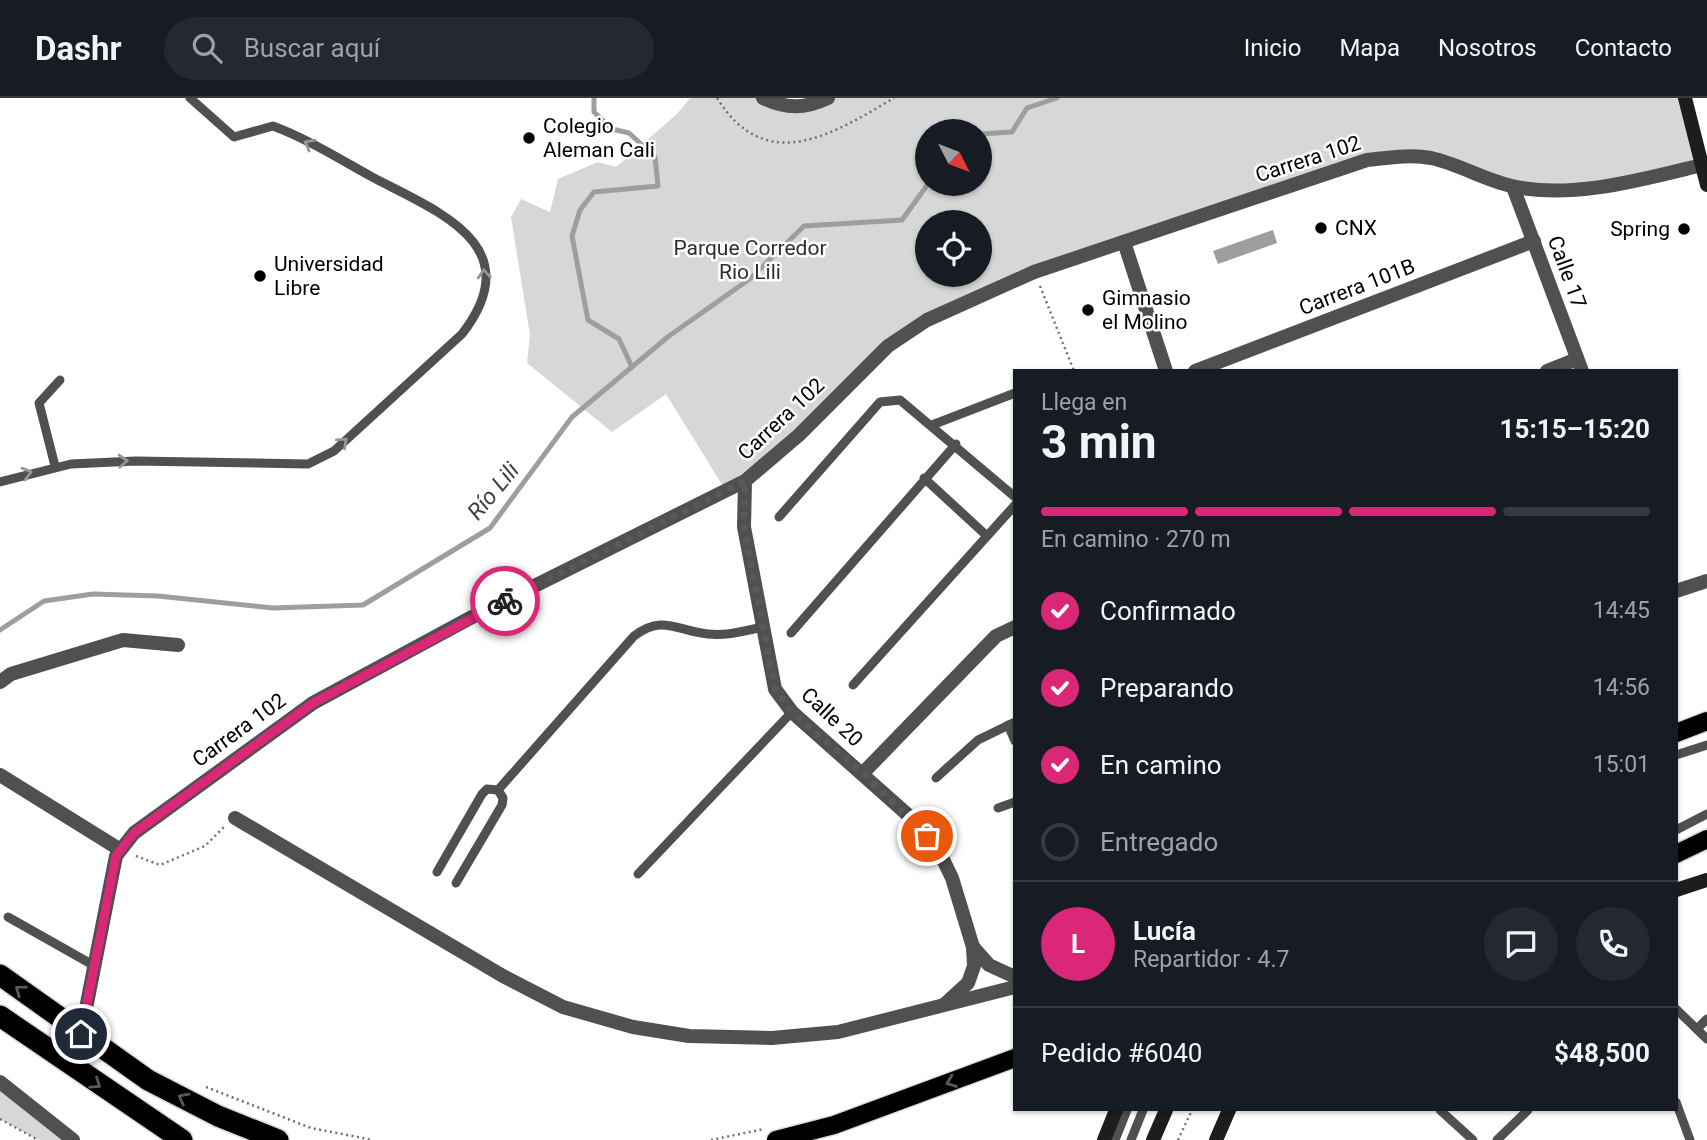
<!DOCTYPE html>
<html lang="es">
<head>
<meta charset="utf-8">
<style>
	body { margin:0; font-family:Roboto,sans-serif; background:#242831; color:#f1f3f6; height:100vh; display:flex; flex-direction:column; font-size:26px; white-space:nowrap }
	* { box-sizing:border-box; margin:0 }
	p { font-size:23px; color:#9ea1a6 }
	.icon { flex:none; width:38px; height:38px; fill:none; stroke:currentColor; stroke-width:2; stroke-linecap:round; stroke-linejoin:round }
	.map { position:relative; flex:1; overflow:hidden }
	.details { position:absolute; left:1013px; top:271px; width:665px; height:742px; display:flex; flex-direction:column; background:#171b24; border-radius:0px; box-shadow:0 2px 5px #0004 }
	.details>* { flex:none }
	.needle { width:46px; rotate:132deg }
	.buttons { position:absolute; left:915px; top:21px; display:grid; gap:14px }
	.buttons a { display:grid; place-items:center; width:77px; height:77px; border-radius:50%; background:#171b24; box-shadow:0 2px 5px #0004; font-size:35px }
	.pin { position:absolute; display:grid; place-items:center; width:60px; height:60px; color:#fff; margin:-30px; border:4px solid #fff; border-radius:50%; box-shadow:0 2px 7px #0007 }
	.courier { position:absolute; display:grid; place-items:center; width:70px; height:70px; margin:-35px; border:5px solid #db2777; border-radius:50%; background:#fff; color:#222; box-shadow:0 2px 9px #0007 }
	.headline em { font-style:normal; font-weight:700 }
	.headline div { display:flex; flex-direction:column-reverse }
	.headline { display:flex; align-items:center; justify-content:space-between; height:119px; padding:0 28px }
	h1 { font-size:46px; font-weight:700; line-height:52px }
	.bar { display:grid; grid-template-columns:repeat(4,1fr); gap:10px 7px; align-content:center; height:84px; padding:0 28px }
	.bar i { height:9px; border-radius:5px; background:#363941 }
	.bar .on { background:#db2777 }
	.bar p { grid-column:span 4 }
	.line { display:flex; align-items:center; gap:18px; padding:0 28px; border-top:2px solid #363941 }
	.line div { flex:1 }
	.round { display:grid; place-items:center; flex:none; width:74px; height:74px; border-radius:37px; background:#242831 }
	ol { padding:0 28px; list-style:none }
	li { display:flex; align-items:center; gap:21px; height:77px }
	li p { margin-inline-start:auto }
	li .icon { padding:7px; border-radius:50%; background:#db2777; color:#fff; stroke-width:4 }
	li:last-child { color:#9ea1a6 }
	li i { width:38px; height:38px; border:4px solid #363941; border-radius:50% }
	header { display:flex; align-items:center; gap:42px; box-sizing:border-box; height:98px; padding:0 35px; background:#171b24; border-bottom:2px solid #363941 }
	header strong { font-size:33px }
	nav { display:flex; gap:38px; margin-inline-start:auto; font-size:24px }
	.search { width:490px; height:63px; background:#242831; display:flex; align-items:center; gap:18px; box-sizing:border-box; padding:0 24px; border-radius:38px; color:#9ea1a6; font-size:26px }
	.map>svg:first-child { display:block }
</style>
</head>
<body>
<header>
<strong>Dashr</strong>
<div class="search"><svg class="icon" aria-label="search" viewBox="0 0 24 24"><circle cx="10" cy="10" r="6"/><path d="M15 15l6 6"/></svg>Buscar aquí</div>
<nav><a>Inicio</a><a>Mapa</a><a>Nosotros</a><a>Contacto</a></nav>
</header>
<div class="map">
<svg width="1707" height="1042" viewBox="0 0 1707 1042">
	<rect width="100%" height="100%" fill="#fff"/>
	<g fill="#d7d7d7" fill-rule="evenodd">
		<path d="M690 0H763L776 6 828 0H1685L1702 67 1557 91 1401 58 1034 174 927 222 799 337 726 393 666 296 612 334 527 265 530 237 511 119 521 101 550 114 558 81 598 64 616 69 677 16ZM928 33H980V86H928ZM928 124H980V177H928Z"/>
		<path d="M0 984 73 1042H38L0 1021Z"/>
	</g>
	<path fill="#9e9e9e" d="M1273 132 1277 145 1218 166 1213 153Z"/>
	<g fill="none" stroke-linecap="round" stroke-linejoin="round">
		<g stroke="#9e9e9e" stroke-width="5">
			<path d="M594 0V14L612 31 629 35 655 59 658 88 594 94 580 112 572 138 588 222 619 241 632 269"/>
			<path d="M980 36 1012 34 1027 10 1057 0"/>
			<path d="M0 532 44 503 93 496 158 498 273 510 363 507 490 430 572 319 669 238 751 180 804 128 902 122 928 86"/>
		</g>
		<g stroke="#dbdbdb" stroke-width="21">
			<g id="primary">
				<path d="M1676 635 1707 623"/>
				<path d="M1676 756 1707 741"/>
				<path d="M776 1042 834 1027 1015 960"/>
			</g>
		</g>
		<g stroke="#dbdbdb" stroke-width="24">
			<g id="highway">
				<path d="M0 877 148 982 218 1018 278 1042"/>
				<path d="M0 918 182 1042"/>
			</g>
		</g>
		<g stroke="#727272" stroke-width="2.5" stroke-dasharray="2 3.5" stroke-linecap="butt">
			<path d="M717 0C766 79 833 36 894 0"/>
			<path d="M1040 188 1074 273"/>
			<path d="M136 758 160 767 205 748 224 729"/>
			<path d="M206 989 311 1030 373 1042"/>
			<path d="M0 1021 38 1042"/>
			<path d="M711 1042 764 1031"/>
			<path d="M1178 1042 1192 1012"/>
		</g>
		<g stroke="#505050" stroke-width="9">
			<path d="M932 327 1015 295"/>
			<path d="M55 368 39 305 60 282"/>
			<path d="M924 380 987 438"/>
			<path d="M0 384 71 366 136 363 308 366 334 353 462 236C530 148 439 114 374 80 341 62 308 41 273 28L234 39 190 0"/>
			<path d="M779 419 880 304 900 302 1015 399"/>
			<path d="M791 535 956 346"/>
			<path d="M853 587 1015 407"/>
			<path d="M1008 627 1015 643"/>
			<path d="M1676 657 1707 647"/>
			<path d="M936 680 978 642 1015 624"/>
			<path d="M498 692 634 538C663 516 677 533 708 536 727 538 744 533 763 529"/>
			<path d="M998 710 1015 704"/>
			<path d="M1676 732 1707 716"/>
			<path d="M437 774 482 696 487 691 498 692"/>
			<path d="M638 776 792 614"/>
			<path d="M456 785 502 707 503 700 498 692"/>
			<path d="M8 819 93 867"/>
			<path d="M1676 911 1707 941"/>
			<path d="M1697 931 1707 921"/>
			<path d="M1676 1004 1690 1042"/>
			<path d="M1440 1012 1473 1042"/>
			<path d="M1115 1042 1127 1012"/>
			<path d="M1131 1042 1143 1012"/>
			<path d="M1497 1042 1528 1012"/>
		</g>
		<g stroke="#505050" stroke-width="14">
			<path d="M763 0C786 11 805 11 828 0"/>
			<path d="M1513 89 1582 273"/>
			<path d="M1124 144 1166 273"/>
			<path d="M1195 273 1534 143"/>
			<path d="M1547 273 1577 261"/>
			<path d="M745 383 744 429 775 591 792 614 917 725 938 751 952 780 973 849 974 868 968 885 945 906"/>
			<path d="M1676 493 1707 483"/>
			<path d="M0 584 11 576 123 542 178 547"/>
			<path d="M863 675 996 538 1015 529"/>
			<path d="M0 677 119 751"/>
			<path d="M235 720 503 878 563 909 633 929 689 938 772 940 838 934 1015 889"/>
			<path d="M973 849 989 867 1015 879"/>
			<path d="M81 936 116 758 134 735 313 605 472 519 745 383 799 337 888 248 927 222 1034 174 1367 62C1387 60 1410 56 1431 60 1459 66 1484 82 1512 88 1571 102 1644 81 1702 67"/>
			<path d="M0 984 73 1042"/>
		</g>
		<g stroke="#1d1d1d" stroke-width="14">
			<path d="M1685 0 1707 87"/>
			<path d="M1676 792 1707 782"/>
			<path d="M1104 1042 1116 1012"/>
			<path d="M1153 1042 1166 1012"/>
			<path d="M1216 1042 1229 1012"/>
		</g>
		<use href="#primary" stroke="#000" stroke-width="18"/>
		<use href="#highway" stroke="#000" stroke-width="21"/>
	</g>
	<defs><path id="oneway-chevron" d="M-2-3.5L2.5 0L-2 3.5" fill="none" stroke-width="1.6" stroke-linecap="round" stroke-linejoin="round" transform="scale(1.75)"/></defs>
	<g stroke="#969696">
		<use href="#oneway-chevron" transform="translate(309 46) rotate(-152)"/>
		<use href="#oneway-chevron" transform="translate(484 176) rotate(-95)"/>
		<use href="#oneway-chevron" transform="translate(343 344) rotate(-42)"/>
		<use href="#oneway-chevron" transform="translate(123 363) rotate(-3)"/>
		<use href="#oneway-chevron" transform="translate(27 375) rotate(-16)"/>
	</g>
	<g stroke="#595959">
		<use href="#oneway-chevron" transform="translate(20 892) rotate(-144)"/>
		<use href="#oneway-chevron" transform="translate(951 984) rotate(159)"/>
		<use href="#oneway-chevron" transform="translate(96 986) rotate(34)"/>
		<use href="#oneway-chevron" transform="translate(183 1000) rotate(-152)"/>
	</g>
	<g fill="none" stroke-linecap="round" stroke-linejoin="round">
		<path stroke="#595959" stroke-width="7" stroke-dasharray="0 12.6" d="M505 503 745 383 744 429 775 591 792 614 863 675 927 738"/>
		<path stroke="#db2777" stroke-width="9" d="M81 936 116 758 134 735 313 605 505 503"/>
	</g>
	<g fill="#000" stroke="#fff" stroke-width="2.5">
		<circle cx="529" cy="40" r="7"/>
		<circle cx="1321" cy="130" r="7"/>
		<circle cx="1684" cy="131" r="7"/>
		<circle cx="260" cy="178" r="7"/>
		<circle cx="1088" cy="212" r="7"/>
	</g>
	<g text-anchor="middle" stroke-width="5" stroke-linejoin="round" paint-order="stroke">
		<g font-size="21" fill="#000" stroke="#fff" text-anchor="start">
			<text x="543" y="35">Colegio<tspan x="543" dy="24">Aleman Cali</tspan></text>
			<text x="1335" y="137">CNX</text>
			<text x="1670" y="138" text-anchor="end">Spring</text>
			<text x="274" y="173">Universidad<tspan x="274" dy="24">Libre</tspan></text>
			<text x="1102" y="207">Gimnasio<tspan x="1102" dy="24">el Molino</tspan></text>
		</g>
		<g font-size="21" fill="#000" stroke="#fff">
			<text transform="translate(1308 61) rotate(-18)" y="7">Carrera 102</text>
			<text transform="translate(1567 174) rotate(70)" y="7">Calle 17</text>
			<text transform="translate(1357 189) rotate(-21)" y="7">Carrera 101B</text>
			<text transform="translate(781 321) rotate(-43)" y="7">Carrera 102</text>
			<text transform="translate(832 619) rotate(43)" y="7">Calle 20</text>
			<text transform="translate(239 632) rotate(-36)" y="7">Carrera 102</text>
		</g>
		<g font-size="21" fill="#2e2e2e" stroke="#fff">
			<text x="750" y="157">Parque Corredor<tspan x="750" dy="24">Rio Lili</tspan></text>
		</g>
		<g font-size="23" font-style="italic" fill="#3f3f3f" stroke="#fff">
			<text transform="translate(493 393) rotate(-50)" y="8">Río Lili</text>
		</g>
	</g>
</svg>
<div class="buttons">
<a><svg class="needle" viewBox="-14 -14 28 28"><path d="M0-13l5 13h-10z" fill="#e53935"/><path d="M0 13l5-13h-10z" fill="#9ea1a6"/></svg></a>
<a><svg class="icon" aria-label="locate" viewBox="0 0 24 24"><circle cx="12" cy="12" r="6"/><path d="M12 2v4M12 18v4M2 12h4M18 12h4"/></svg></a>
</div>
<div class="pin" style="left:927px;top:738px;background:#ea580c"><svg class="icon" aria-label="bag" viewBox="0 0 24 24"><path d="M5 8h14l-1 12H6zM9 8a3 3 0 0 1 6 0"/></svg></div>
<div class="pin" style="left:81px;top:936px;background:#1f2937"><svg class="icon" aria-label="home" viewBox="0 0 24 24"><path d="M3 11l9-7 9 7M6 9v11h12V9"/></svg></div>
<div class="courier" style="left:505px;top:503px"><svg class="icon" aria-label="bike" viewBox="0 0 24 24"><circle cx="6" cy="16" r="4"/><circle cx="18" cy="16" r="4"/><path d="M6 16l4-8h5l3 8M10 8l3 8H6M13 5h3"/></svg></div>
<section class="details">
<div class="headline"><div><h1>3 min</h1><p>Llega en</p></div><em>15:15–15:20</em></div>
<div class="bar"><i class="on"></i><i class="on"></i><i class="on"></i><i></i><p>En camino · 270 m</p></div>
<ol>
<li><svg class="icon" aria-label="check" viewBox="0 0 24 24"><path d="M5 12l5 5 9-10"/></svg>Confirmado<p>14:45</p></li>
<li><svg class="icon" aria-label="check" viewBox="0 0 24 24"><path d="M5 12l5 5 9-10"/></svg>Preparando<p>14:56</p></li>
<li><svg class="icon" aria-label="check" viewBox="0 0 24 24"><path d="M5 12l5 5 9-10"/></svg>En camino<p>15:01</p></li>
<li><i></i>Entregado</li>
</ol>
<div class="line" style="height:126px"><b class="round" style="background:#db2777;color:#fff">L</b><div><b>Lucía</b><p>Repartidor · 4.7</p></div><a class="round"><svg class="icon" aria-label="chat" viewBox="0 0 24 24"><path d="M4 5h16v11H9l-5 4z"/></svg></a><a class="round"><svg class="icon" aria-label="phone" viewBox="0 0 24 24"><path d="M5 4h4l2 5-3 2q2 4 5 5l2-3 5 2v4C11 20 4 13 5 4z"/></svg></a></div>
<div class="line" style="height:91px"><div>Pedido #6040</div><b>$48,500</b></div>
</section>
</div>
</body>
</html>
